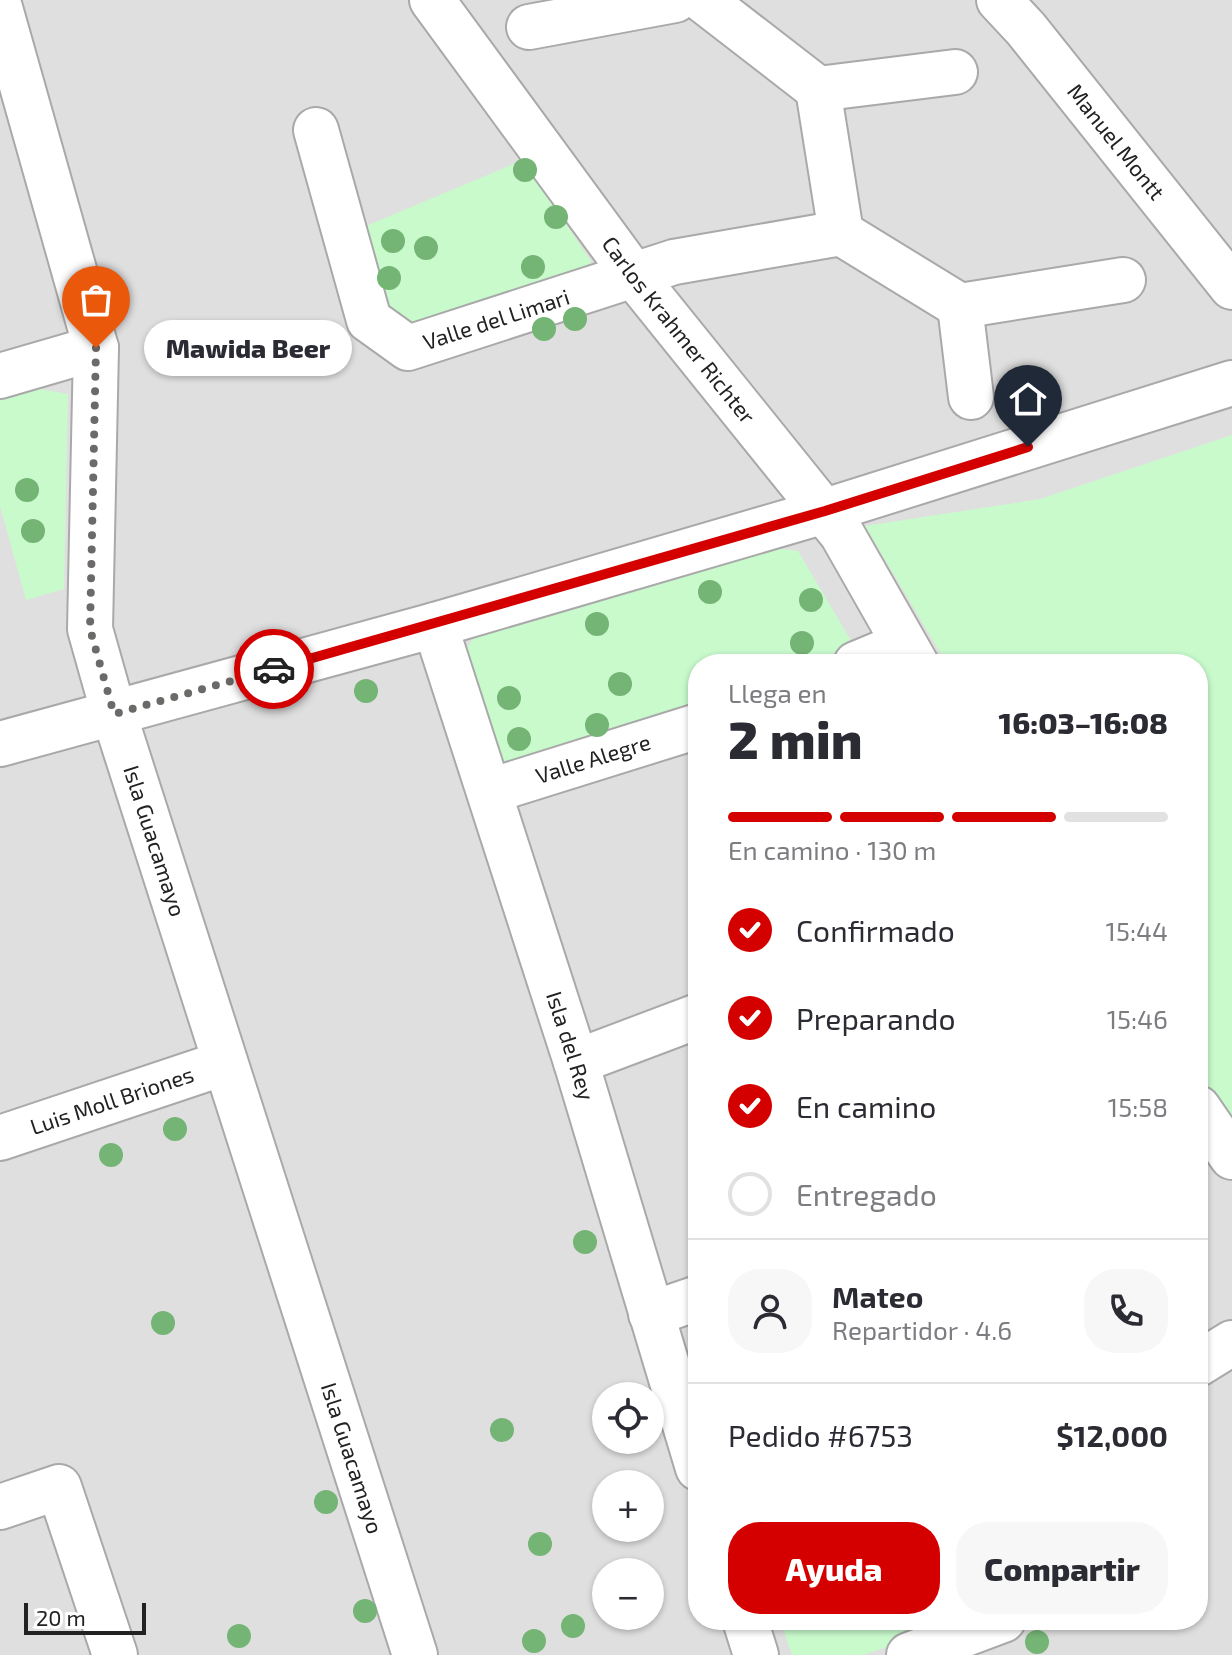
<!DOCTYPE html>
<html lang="es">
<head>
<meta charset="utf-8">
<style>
	body { margin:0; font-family:"Exo 2",sans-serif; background:#f7f7f7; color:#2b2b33; height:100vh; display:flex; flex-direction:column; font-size:30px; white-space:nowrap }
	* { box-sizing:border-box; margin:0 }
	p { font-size:26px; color:#7c7c81 }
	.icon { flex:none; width:44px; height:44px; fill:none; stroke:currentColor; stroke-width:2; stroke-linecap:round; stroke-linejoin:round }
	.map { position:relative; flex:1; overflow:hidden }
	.details { position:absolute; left:688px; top:654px; width:520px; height:976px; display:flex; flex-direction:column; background:#fff; border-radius:32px; box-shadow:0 2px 6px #0004 }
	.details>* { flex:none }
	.controls { position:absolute; left:592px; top:1382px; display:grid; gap:16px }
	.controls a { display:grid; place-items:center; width:72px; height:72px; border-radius:50%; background:#fff; box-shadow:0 2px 6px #0004; font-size:40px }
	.scale { position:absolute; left:24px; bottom:20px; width:122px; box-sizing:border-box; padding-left:8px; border:4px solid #222; border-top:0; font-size:22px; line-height:28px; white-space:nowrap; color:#222; -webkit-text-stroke:6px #fff; paint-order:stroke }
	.pin { position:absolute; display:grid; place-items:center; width:68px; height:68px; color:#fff; margin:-82px -34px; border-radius:50% 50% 50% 0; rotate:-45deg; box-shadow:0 0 8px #0007 }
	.pin .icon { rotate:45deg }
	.courier { position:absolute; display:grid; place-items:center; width:80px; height:80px; margin:-40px; border:6px solid #d40000; border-radius:50%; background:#fff; color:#222; box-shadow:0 2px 10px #0007 }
	.bubble { position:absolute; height:56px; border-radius:28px; background:#fff; box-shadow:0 2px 6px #0004; font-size:26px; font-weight:800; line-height:56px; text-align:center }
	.head em { font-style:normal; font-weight:800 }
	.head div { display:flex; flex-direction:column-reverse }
	.head { display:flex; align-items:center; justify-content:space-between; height:136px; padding:0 40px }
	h1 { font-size:52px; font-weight:800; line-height:60px }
	.bar { display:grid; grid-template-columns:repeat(4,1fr); gap:12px 8px; align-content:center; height:96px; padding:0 40px }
	.bar i { height:10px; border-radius:6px; background:#e1e1e2 }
	.bar .on { background:#d40000 }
	.bar p { grid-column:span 4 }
	.line { display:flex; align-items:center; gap:20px; padding:0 40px; border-top:2px solid #e1e1e2 }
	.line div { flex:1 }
	.round { display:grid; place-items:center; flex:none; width:84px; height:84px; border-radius:32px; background:#f7f7f7 }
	ol { padding:0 40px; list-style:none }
	li { display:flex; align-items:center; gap:24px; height:88px }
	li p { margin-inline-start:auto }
	li .icon { padding:8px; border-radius:50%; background:#d40000; color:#fff; stroke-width:4 }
	li:last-child { color:#7c7c81 }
	li i { width:44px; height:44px; border:4px solid #e1e1e2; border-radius:50% }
	.cta { display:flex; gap:16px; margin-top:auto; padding:16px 40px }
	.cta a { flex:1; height:92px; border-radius:32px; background:#d40000; color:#fff; font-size:32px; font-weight:800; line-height:92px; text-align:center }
	.cta a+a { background:#f7f7f7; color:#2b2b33 }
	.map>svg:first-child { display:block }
</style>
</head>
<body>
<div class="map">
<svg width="1232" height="1655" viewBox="0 0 1232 1655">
	<rect width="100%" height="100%" fill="#f2efe9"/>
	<path fill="#e0dfdf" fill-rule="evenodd" d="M0 0H1232V1655H0ZM698 664H1198V1620H698ZM606 1396H650V1440H606ZM606 1484H650V1528H606ZM606 1572H650V1616H606Z"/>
	<g fill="#c8facc">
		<path d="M523 160 591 261 583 281 414 333 378 301 354 231Z"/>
		<path d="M35 388 68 394 64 589 26 600 0 506V399Z"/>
		<path d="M1232 435V1126L1212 1105 1198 1082V664H947L865 526 1040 499Z"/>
		<path d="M769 547 798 551 856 649 813 664H698V703L502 769 462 657 473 638Z"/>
		<path d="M780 1620H968L863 1655H792Z"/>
	</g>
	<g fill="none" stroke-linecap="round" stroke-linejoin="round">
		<g stroke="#a9a9a9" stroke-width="48">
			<g id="minor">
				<path id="s1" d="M432 0 635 277 842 534 916 664"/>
				<path d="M703 0 818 89 955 72"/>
				<path id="s2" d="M999 0 1026 29 1232 287"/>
				<path id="s3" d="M0 8 96 348 90 629 114 714 415 1655"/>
				<path d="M529 27 675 0"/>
				<path d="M818 89 841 233"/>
				<path id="s4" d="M316 130 369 320 408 348 674 262 841 233 960 306 1123 280"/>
				<path d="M960 306 971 397"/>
				<path d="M0 376 96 348"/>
				<path id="s5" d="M435 625 576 1062 698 1468"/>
				<path d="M856 664 904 644"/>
				<path d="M0 744 435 625 825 511 1232 383"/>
				<path id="s6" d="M490 791 698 726"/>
				<path d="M576 1062 698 1016"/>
				<path d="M1198 1108 1232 1157"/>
				<path id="s7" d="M0 1138 224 1063"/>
				<path d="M651 1314 698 1298"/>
				<path d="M1198 1364 1232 1343"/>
				<path d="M0 1507 59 1487 115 1655"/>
				<path d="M745 1620 756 1655"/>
				<path d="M909 1655 1003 1620"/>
			</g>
		</g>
		<use href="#minor" stroke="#fff" stroke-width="44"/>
	</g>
	<g fill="#74b475">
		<circle cx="525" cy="170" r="12"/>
		<circle cx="556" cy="217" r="12"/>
		<circle cx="393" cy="241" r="12"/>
		<circle cx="426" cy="248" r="12"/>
		<circle cx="533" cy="267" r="12"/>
		<circle cx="389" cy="278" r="12"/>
		<circle cx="575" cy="319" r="12"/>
		<circle cx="544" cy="329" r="12"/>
		<circle cx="27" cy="490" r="12"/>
		<circle cx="33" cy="531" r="12"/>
		<circle cx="710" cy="592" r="12"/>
		<circle cx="811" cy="600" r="12"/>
		<circle cx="597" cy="624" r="12"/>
		<circle cx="802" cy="643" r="12"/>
		<circle cx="620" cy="684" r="12"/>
		<circle cx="366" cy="691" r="12"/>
		<circle cx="509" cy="698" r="12"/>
		<circle cx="597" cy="725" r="12"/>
		<circle cx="519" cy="739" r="12"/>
		<circle cx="175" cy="1129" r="12"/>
		<circle cx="111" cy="1155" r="12"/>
		<circle cx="585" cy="1242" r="12"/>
		<circle cx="163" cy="1323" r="12"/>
		<circle cx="502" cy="1430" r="12"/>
		<circle cx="326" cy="1502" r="12"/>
		<circle cx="540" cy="1544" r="12"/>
		<circle cx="365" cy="1611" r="12"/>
		<circle cx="573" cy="1626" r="12"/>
		<circle cx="239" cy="1636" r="12"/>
		<circle cx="534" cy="1641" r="12"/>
		<circle cx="1037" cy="1642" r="12"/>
	</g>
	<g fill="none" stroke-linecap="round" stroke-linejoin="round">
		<path stroke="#6b6a68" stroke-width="8" stroke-dasharray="0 14.4" d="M96 348 90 629 114 714 274 669"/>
		<path stroke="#d40000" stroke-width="10" d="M274 669 825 511 1028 447"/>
	</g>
	<g text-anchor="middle" stroke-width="6" stroke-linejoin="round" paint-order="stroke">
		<g font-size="22" fill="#222" stroke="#fff">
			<text dy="8" stroke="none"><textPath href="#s2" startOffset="184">Manuel Montt</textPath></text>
			<text dy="8" stroke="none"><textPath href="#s4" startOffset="338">Valle del Limari</textPath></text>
			<text dy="8" stroke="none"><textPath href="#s1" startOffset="412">Carlos Krahmer Richter</textPath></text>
			<text dy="8" stroke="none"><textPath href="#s6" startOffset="108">Valle Alegre</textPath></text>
			<text dy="8" stroke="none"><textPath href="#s3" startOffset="856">Isla Guacamayo</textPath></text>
			<text dy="8" stroke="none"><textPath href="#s5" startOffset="442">Isla del Rey</textPath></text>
			<text dy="8" stroke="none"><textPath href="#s7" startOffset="118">Luis Moll Briones</textPath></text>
			<text dy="8" stroke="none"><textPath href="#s3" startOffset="1504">Isla Guacamayo</textPath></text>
		</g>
	</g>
</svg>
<div class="controls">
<a><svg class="icon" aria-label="locate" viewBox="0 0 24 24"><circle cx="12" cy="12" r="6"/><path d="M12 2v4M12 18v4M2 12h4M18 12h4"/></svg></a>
<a>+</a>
<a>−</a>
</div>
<div class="scale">20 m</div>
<div class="pin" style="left:96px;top:348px;background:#ea580c"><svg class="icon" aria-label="bag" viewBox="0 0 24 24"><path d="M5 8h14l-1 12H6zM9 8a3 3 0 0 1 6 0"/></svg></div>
<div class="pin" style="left:1028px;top:447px;background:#1f2937"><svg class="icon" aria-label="home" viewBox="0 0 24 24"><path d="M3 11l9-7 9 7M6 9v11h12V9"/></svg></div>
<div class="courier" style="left:274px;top:669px"><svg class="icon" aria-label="car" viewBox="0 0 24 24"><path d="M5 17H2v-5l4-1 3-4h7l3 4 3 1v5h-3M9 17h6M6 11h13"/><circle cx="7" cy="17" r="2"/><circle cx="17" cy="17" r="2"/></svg></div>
<div class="bubble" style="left:144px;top:320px;width:208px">Mawida Beer</div>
<section class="details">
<div class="head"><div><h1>2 min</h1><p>Llega en</p></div><em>16:03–16:08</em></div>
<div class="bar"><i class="on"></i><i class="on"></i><i class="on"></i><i></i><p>En camino · 130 m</p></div>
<ol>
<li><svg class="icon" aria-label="check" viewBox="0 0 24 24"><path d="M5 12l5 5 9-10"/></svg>Confirmado<p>15:44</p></li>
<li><svg class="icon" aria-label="check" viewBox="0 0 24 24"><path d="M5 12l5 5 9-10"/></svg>Preparando<p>15:46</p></li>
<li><svg class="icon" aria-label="check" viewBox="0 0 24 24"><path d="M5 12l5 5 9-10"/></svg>En camino<p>15:58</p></li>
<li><i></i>Entregado</li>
</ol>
<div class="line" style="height:144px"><a class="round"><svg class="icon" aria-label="person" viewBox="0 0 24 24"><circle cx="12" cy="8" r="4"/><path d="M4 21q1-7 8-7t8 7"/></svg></a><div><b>Mateo</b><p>Repartidor · 4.6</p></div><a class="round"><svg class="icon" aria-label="phone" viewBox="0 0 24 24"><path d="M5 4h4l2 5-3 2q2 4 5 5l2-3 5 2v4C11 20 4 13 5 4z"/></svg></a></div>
<div class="line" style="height:104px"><div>Pedido #6753</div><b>$12,000</b></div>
<div class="cta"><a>Ayuda</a><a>Compartir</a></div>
</section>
</div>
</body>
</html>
